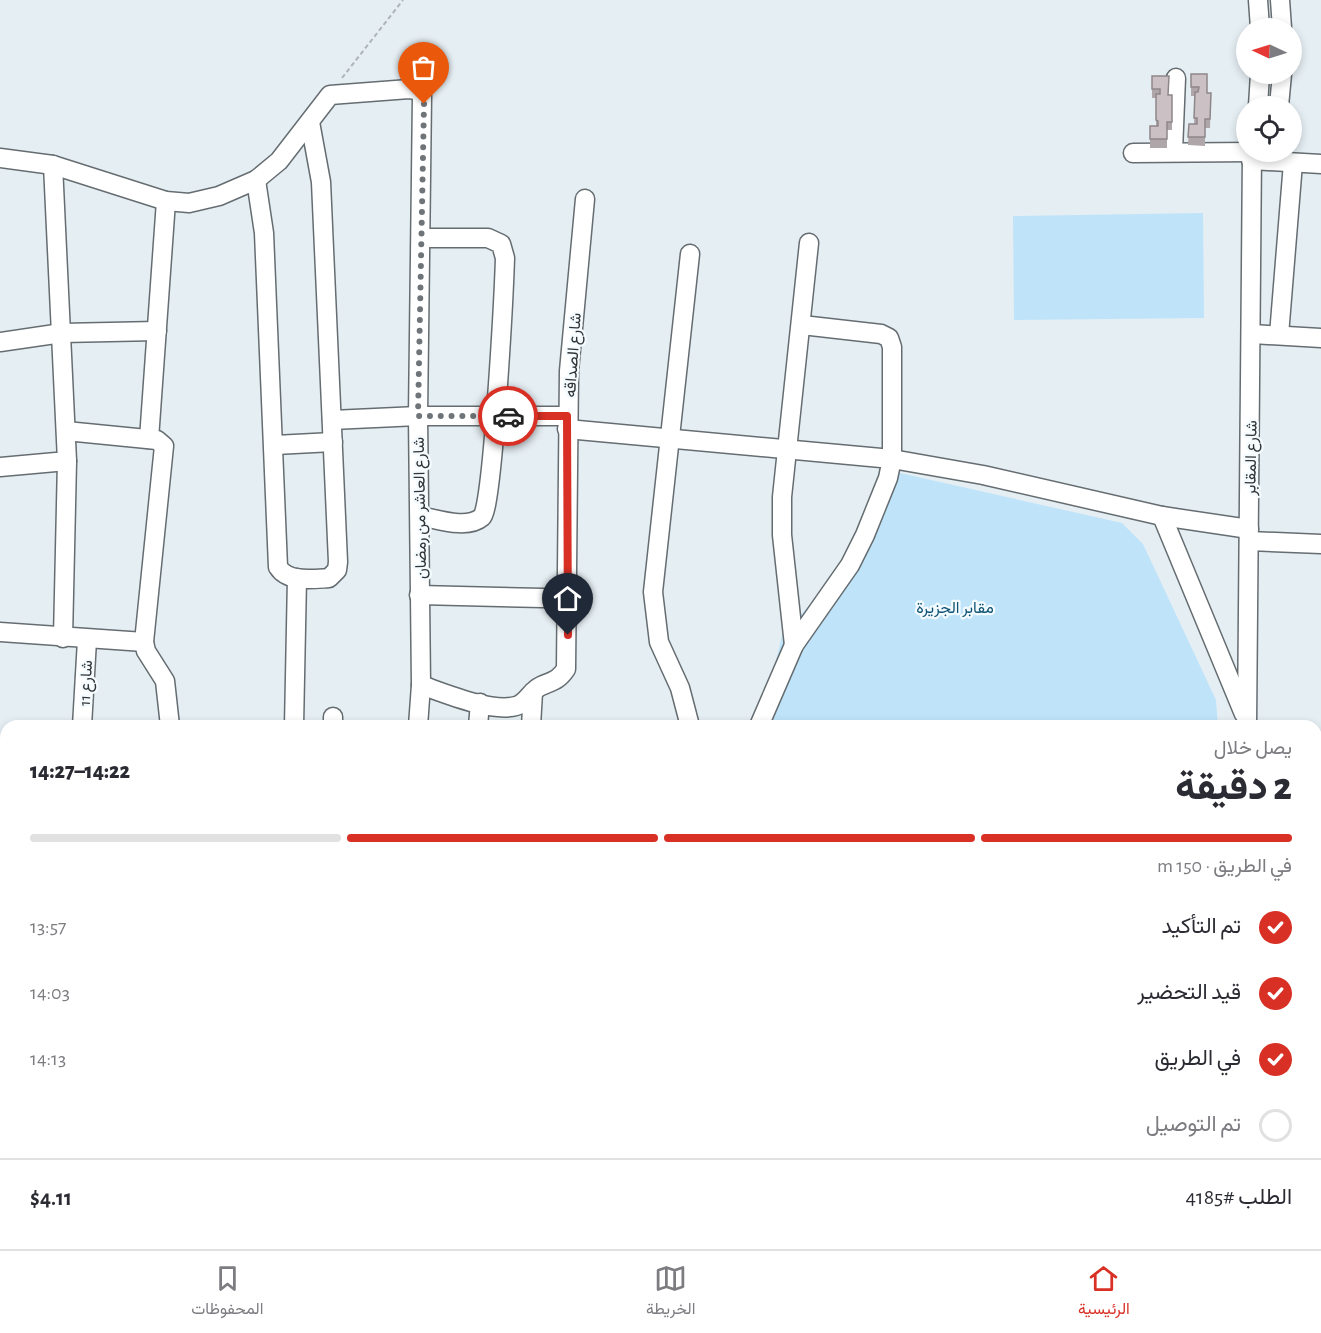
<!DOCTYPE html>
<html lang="ar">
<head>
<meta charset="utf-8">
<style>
	body { margin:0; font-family:"Alegreya Sans",Vazirmatn,sans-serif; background:#f2f2f3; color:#2b2b33; direction:rtl; height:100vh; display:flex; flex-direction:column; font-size:22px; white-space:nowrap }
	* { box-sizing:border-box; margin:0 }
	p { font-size:20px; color:#7c7c81 }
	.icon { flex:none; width:33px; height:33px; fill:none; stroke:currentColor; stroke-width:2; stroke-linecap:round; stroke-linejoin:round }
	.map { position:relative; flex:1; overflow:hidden; direction:ltr }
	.details { position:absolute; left:0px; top:720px; width:1322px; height:530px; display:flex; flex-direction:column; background:#fff; border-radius:18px 18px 0 0; box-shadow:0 3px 9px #0003; direction:rtl }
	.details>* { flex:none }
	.needle { width:39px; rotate:274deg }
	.buttons { position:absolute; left:1236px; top:18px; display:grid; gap:12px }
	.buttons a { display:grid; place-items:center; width:66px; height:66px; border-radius:50%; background:#fff; box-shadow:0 3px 9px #0003; font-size:30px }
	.pin { position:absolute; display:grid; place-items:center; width:51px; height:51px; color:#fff; margin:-62px -26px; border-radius:50% 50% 50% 0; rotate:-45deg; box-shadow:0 0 6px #0007 }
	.pin .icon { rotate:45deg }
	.courier { position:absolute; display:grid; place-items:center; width:60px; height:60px; margin:-30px; border:4px solid #d93025; border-radius:50%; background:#fff; color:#222; box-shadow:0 2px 8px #0007 }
	.overview em { font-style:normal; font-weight:800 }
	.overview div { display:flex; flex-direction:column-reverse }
	.overview { display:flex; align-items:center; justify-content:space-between; height:102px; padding:0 30px }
	h1 { font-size:39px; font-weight:800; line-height:45px }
	.bar { display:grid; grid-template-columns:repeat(4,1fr); gap:9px 6px; align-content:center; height:72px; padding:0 30px }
	.bar i { height:8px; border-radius:4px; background:#e1e1e2 }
	.bar .on { background:#d93025 }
	.bar p { grid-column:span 4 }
	.line { display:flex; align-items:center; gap:15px; padding:0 30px; border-top:2px solid #e1e1e2 }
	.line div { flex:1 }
	ol { padding:0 30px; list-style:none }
	li { display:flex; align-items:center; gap:18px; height:66px }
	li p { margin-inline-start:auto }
	li .icon { padding:6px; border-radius:50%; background:#d93025; color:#fff; stroke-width:4 }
	li:last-child { color:#7c7c81 }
	li i { width:33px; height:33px; border:3px solid #e1e1e2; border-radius:50% }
	.menu { display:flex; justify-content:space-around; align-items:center; height:84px; border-top:2px solid #e1e1e2; background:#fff; font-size:16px; color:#7c7c81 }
	.menu a { display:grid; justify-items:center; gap:3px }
	.menu .on { color:#d93025 }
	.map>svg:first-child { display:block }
</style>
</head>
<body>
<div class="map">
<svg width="1321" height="1249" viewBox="0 0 1321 1249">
	<rect width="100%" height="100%" fill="#e5eef3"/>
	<g fill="#bfe4fa">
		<path d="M1203 213 1204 318 1014 320 1013 216Z"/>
		<path d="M882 469 1122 523 1143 544 1216 700 1218 726H760L782 636 838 573Z"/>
	</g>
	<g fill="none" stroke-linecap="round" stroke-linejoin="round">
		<path stroke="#779db3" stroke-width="22" d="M0 1092 6 1096"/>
		<g stroke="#656d71" stroke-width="21">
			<g id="minor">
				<path d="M1258 0 1260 28"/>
				<path d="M1280 0 1282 28"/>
				<path d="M1258 106 1260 74"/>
				<path d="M1279 106 1282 74"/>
				<path d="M1173 151 1176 78"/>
				<path d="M1133 153 1252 152"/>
				<path d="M0 158 53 165 166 201 189 203 219 196 256 180 279 161 330 95 409 89 417 90 422 96 418 416 421 685 418 726"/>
				<path d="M1251 160 1321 164"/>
				<path d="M256 180 264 233 278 567C288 583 313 579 329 578L337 570 338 562 321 182 310 122"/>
				<path d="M1252 334 1321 338"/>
				<path d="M1279 335 1293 163"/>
				<path d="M0 342 62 333 157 331"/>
				<path d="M332 420 418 416H567"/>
				<path d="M567 429 892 459 983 475 1162 516 1249 529"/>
				<path d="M66 431 157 440 164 446 144 642 146 651 165 681 170 726"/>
				<path d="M149 439 166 201"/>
				<path d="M275 445 333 442"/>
				<path d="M0 467 67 461 53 165"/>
				<path d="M420 516C437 519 467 530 482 517 493 507 504 288 505 258L501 244 488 238H422"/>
				<path d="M1162 516 1244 714"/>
				<path d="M1249 541 1321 544"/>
				<path d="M419 595 543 598"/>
				<path d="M0 632 144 642"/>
				<path d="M63 638 67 461"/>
				<path d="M794 645 782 535V497L809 243"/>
				<path d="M421 685C444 693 492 713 516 706 527 703 530 691 541 686 552 681 558 681 566 669L569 371 585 199"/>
				<path d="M82 726 87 640"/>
				<path d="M294 726 297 578"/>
				<path d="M333 726V717"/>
				<path d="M478 726 480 703"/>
				<path d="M531 726 533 692"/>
				<path d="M690 726 680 688 659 642 653 592 690 254"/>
				<path d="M759 726 794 645 850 565 865 535 888 478 892 459V347L889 338 881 334 802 325"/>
				<path d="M1247 726 1252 152"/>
				<path d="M0 820 6 822"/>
				<path d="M1316 869H1321"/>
				<path d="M0 1060 6 1064"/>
				<path d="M424 1244V1249"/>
				<path d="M983 1244V1249"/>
			</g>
		</g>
		<g stroke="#656d71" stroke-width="28">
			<g id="highway">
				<path d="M1316 1105 1321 1104"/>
				<path d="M742 1249 762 1244"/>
				<path d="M807 1249 826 1244"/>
			</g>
		</g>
		<path stroke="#aeb5b9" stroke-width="2" stroke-dasharray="4.5 3" stroke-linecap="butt" d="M342 78 403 0"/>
		<use href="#minor" stroke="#fff" stroke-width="18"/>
		<use href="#highway" stroke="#fff" stroke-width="26"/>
		<g stroke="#5e6265" stroke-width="4" stroke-dasharray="12 6" stroke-linecap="butt">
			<path d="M1316 1008 1321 1007"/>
			<path d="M0 1220 6 1219"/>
			<path d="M0 1233 6 1232"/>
			<path d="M14 1249 39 1244"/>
			<path d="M49 1249 54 1248"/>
			<path d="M114 1249 136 1244"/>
			<path d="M154 1249 179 1244"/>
			<path d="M263 1249 305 1244"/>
			<path d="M313 1249 328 1244"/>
			<path d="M423 1249 445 1245"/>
			<path d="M453 1249 474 1244"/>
		</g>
	</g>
	<g fill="#afa6a9">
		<path d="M1191 74 1207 93H1211L1210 128H1205V146L1188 145 1189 124H1194L1195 96H1191Z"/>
		<path d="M1152 76 1168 95H1172V130H1167V148H1150V126H1156V98H1152Z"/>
	</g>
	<g fill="#cbc1c4" stroke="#8e8789" stroke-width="1.5">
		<path d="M1191 74H1207V93H1211L1210 119H1205V137H1188L1189 124H1197V118H1194L1195 92H1198L1199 87H1191Z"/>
		<path d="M1152 76H1169L1168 95H1172V122H1167V139H1150V126H1158V121L1156 120V94H1160V89H1152Z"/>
	</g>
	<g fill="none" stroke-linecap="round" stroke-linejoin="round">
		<path stroke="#6f7478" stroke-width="6" stroke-dasharray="0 10.8" d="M424 104 418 416H508"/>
		<path stroke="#d93025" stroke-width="8" d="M508 416H567L568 635"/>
	</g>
	<g text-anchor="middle" stroke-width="4.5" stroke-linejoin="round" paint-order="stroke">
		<g font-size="16" fill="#303335" stroke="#f4fbff">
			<text transform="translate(572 355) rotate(-86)" y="6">شارع الصداقه</text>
			<text transform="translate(1250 458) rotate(-89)" y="6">شارع المقابر</text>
			<text transform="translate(419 508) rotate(-91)" y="6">شارع العاشر من رمضان</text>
			<text transform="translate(85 683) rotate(-87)" y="6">شارع 11</text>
		</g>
		<g font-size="16" fill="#0e5373" stroke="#f4fbff">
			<text x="955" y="613">مقابر الجزيرة</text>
		</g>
	</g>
</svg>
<div class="buttons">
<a><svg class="needle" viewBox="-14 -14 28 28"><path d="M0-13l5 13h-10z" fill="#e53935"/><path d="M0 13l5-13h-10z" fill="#7c7c81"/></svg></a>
<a><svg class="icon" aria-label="locate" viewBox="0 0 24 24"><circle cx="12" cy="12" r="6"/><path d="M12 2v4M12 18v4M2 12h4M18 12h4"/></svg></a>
</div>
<div class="pin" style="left:424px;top:104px;background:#ea580c"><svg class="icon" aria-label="bag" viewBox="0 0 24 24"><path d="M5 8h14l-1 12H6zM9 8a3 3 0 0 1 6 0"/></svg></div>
<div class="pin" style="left:568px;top:635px;background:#1f2937"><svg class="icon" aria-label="home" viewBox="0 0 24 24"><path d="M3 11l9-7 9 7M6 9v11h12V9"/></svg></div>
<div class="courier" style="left:508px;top:416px"><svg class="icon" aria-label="car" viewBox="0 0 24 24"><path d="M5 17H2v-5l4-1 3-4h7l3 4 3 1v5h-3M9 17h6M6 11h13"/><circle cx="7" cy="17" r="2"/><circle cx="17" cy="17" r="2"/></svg></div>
<section class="details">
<div class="overview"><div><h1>2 دقيقة</h1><p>يصل خلال</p></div><em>14:22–14:27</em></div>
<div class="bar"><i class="on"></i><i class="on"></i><i class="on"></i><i></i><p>في الطريق · 150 m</p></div>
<ol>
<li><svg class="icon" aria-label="check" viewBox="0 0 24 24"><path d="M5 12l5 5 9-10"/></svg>تم التأكيد<p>13:57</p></li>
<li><svg class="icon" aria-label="check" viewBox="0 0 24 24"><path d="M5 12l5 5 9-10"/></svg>قيد التحضير<p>14:03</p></li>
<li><svg class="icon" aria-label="check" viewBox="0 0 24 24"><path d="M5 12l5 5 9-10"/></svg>في الطريق<p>14:13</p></li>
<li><i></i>تم التوصيل</li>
</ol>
<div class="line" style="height:78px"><div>الطلب #4185</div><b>$4.11</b></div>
</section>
</div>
<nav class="menu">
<a class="on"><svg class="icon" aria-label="home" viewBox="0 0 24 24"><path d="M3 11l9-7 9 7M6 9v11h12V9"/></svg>الرئيسية</a>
<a><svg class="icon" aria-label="map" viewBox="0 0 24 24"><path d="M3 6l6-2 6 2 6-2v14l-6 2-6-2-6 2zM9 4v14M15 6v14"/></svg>الخريطة</a>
<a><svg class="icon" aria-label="saved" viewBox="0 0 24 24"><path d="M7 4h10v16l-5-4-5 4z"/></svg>المحفوظات</a>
</nav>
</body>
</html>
